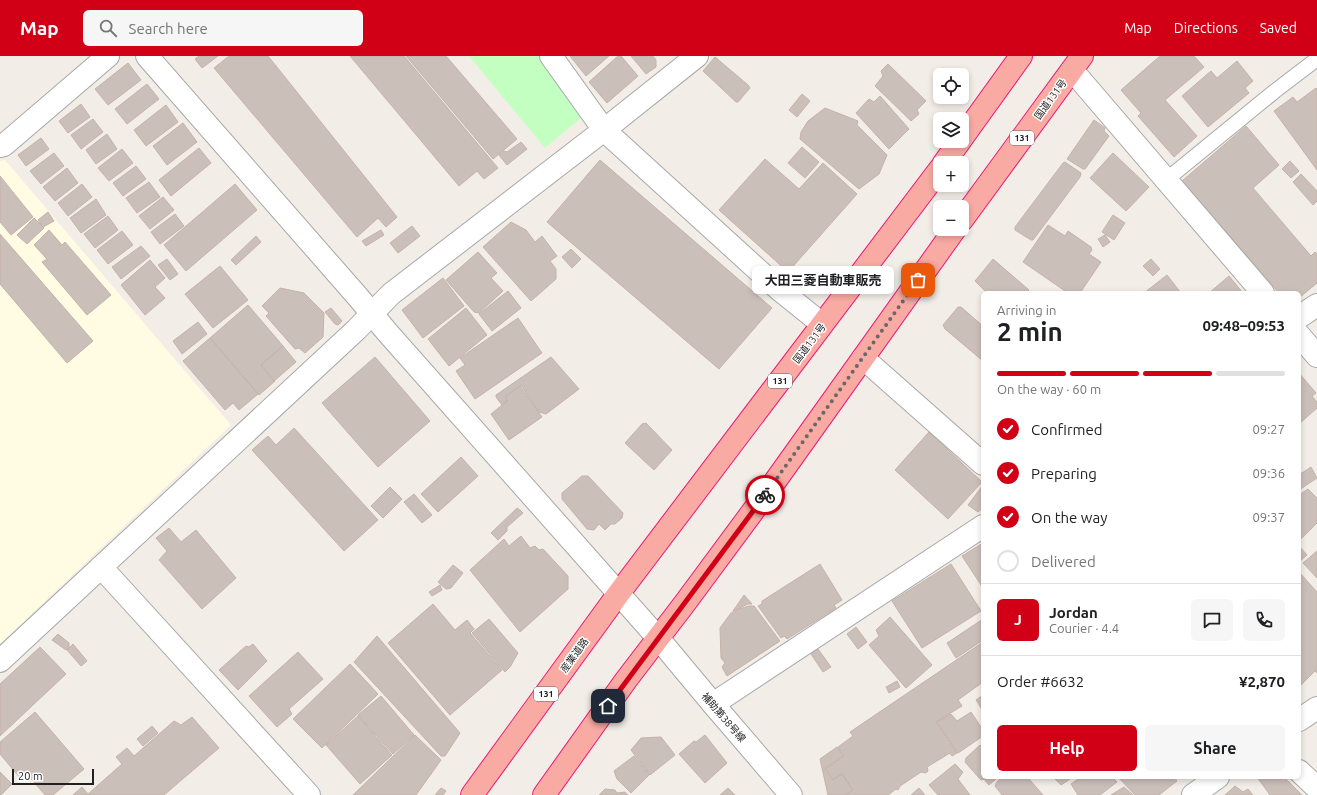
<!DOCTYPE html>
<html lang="en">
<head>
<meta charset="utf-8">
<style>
	body { margin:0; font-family:Ubuntu,"Noto Sans JP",sans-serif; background:#f6f6f6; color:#202124; height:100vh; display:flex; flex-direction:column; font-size:15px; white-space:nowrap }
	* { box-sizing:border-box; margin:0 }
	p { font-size:13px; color:#757577 }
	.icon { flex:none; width:22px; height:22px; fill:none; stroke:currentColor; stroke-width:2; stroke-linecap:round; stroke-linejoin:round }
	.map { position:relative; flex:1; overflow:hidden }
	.panel { position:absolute; left:981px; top:235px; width:320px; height:488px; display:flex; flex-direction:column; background:#fff; border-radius:6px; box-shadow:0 2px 6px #0003 }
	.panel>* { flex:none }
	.fabs { position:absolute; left:933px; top:12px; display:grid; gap:8px }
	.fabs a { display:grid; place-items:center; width:36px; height:36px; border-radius:6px; background:#fff; box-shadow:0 2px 6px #0003; font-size:20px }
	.scale { position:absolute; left:12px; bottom:10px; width:82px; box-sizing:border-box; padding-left:4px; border:2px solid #212121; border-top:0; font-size:11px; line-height:14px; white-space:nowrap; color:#212121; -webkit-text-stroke:3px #fff; paint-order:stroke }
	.pin { position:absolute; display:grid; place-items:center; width:34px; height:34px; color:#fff; margin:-17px; border-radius:8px; box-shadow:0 2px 6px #0006 }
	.courier { position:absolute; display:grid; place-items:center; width:40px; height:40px; margin:-20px; border:3px solid #d20017; border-radius:50%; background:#fff; color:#222; box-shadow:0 1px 5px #0007 }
	.bubble { position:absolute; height:28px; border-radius:6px; background:#fff; box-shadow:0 2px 6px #0003; font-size:13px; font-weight:700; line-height:28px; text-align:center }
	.overview em { font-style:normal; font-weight:700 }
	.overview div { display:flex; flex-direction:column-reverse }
	.overview { display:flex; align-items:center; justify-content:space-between; height:68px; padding:0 16px }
	h1 { font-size:26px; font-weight:700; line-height:30px }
	.bar { display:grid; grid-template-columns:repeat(4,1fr); gap:6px 4px; align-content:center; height:48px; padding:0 16px }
	.bar i { height:5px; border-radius:3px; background:#e0e0e0 }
	.bar .selected { background:#d20017 }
	.bar p { grid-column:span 4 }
	.line { display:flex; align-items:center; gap:10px; padding:0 16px; border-top:1px solid #e0e0e0 }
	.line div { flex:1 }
	.round { display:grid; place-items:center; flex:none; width:42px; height:42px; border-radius:6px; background:#f6f6f6 }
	ol { padding:0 16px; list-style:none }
	li { display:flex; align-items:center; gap:12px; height:44px }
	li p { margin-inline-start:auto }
	li .icon { padding:4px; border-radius:50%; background:#d20017; color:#fff; stroke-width:4 }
	li:last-child { color:#757577 }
	li i { width:22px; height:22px; border:2px solid #e0e0e0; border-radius:50% }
	.primary-button { display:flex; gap:8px; margin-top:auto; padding:8px 16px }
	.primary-button a { flex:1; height:46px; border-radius:6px; background:#d20017; color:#fff; font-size:16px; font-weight:700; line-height:46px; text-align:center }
	.primary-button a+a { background:#f6f6f6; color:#202124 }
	header { display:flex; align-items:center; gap:24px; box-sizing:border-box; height:56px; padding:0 20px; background:#d20017; color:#fff }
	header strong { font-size:19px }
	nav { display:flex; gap:22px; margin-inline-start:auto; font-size:14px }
	.search { width:280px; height:36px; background:#f6f6f6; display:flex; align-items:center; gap:10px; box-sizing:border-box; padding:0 14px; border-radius:6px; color:#757577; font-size:15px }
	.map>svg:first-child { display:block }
</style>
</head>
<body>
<header>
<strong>Map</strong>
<div class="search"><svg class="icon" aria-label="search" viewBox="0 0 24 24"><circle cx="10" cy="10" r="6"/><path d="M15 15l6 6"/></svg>Search here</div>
<nav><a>Map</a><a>Directions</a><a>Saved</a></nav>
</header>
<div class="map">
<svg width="1317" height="739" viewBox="0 0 1317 739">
	<rect width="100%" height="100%" fill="#f2ede7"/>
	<path fill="#fffce3" d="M5 104 231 369 0 588V105Z"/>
	<path fill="#c4ffc2" d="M469 0H544L586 58 545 92Z"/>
	<g fill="#cbbfba" stroke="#c6b2a8">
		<path d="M199 0H218L202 12 195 3Z"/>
		<path d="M229 0H268L397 161 386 171 378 162 357 181 214 12Z"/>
		<path d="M350 0H404L498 112 484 123 477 115 459 130Z"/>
		<path d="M406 0H446L517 83 493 103Z"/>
		<path d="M570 0H609L586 20Z"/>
		<path d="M618 0H621L638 20 607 47 589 26Z"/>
		<path d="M631 0H653L656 4V11L646 18Z"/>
		<path d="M1160 0H1194L1204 11 1165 44 1197 80 1174 101 1138 60 1141 57 1121 34Z"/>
		<path d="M715 1 748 29 750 32 738 46H736L703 15Z"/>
		<path d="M1237 5 1253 25 1245 32 1249 37 1208 71 1182 40 1211 15 1217 22Z"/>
		<path d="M128 7 141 24 108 49 95 33Z"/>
		<path d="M888 8 926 45 917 54 919 58 911 65 875 30 883 20 881 15Z"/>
		<path d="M147 28 159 43 127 68 115 53Z"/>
		<path d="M1316 32 1317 33V114L1274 55 1293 41 1297 46Z"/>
		<path d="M802 38 810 45 797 61 789 54Z"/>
		<path d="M880 40 909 73 889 93 856 57 869 43 874 46Z"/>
		<path d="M81 48 90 61 68 77 59 65Z"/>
		<path d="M166 49 178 66 146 90 134 74Z"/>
		<path d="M825 52 858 65 857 69 887 99 879 118 859 133 800 83 801 76 808 65Z"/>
		<path d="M93 63 103 76 81 93 71 79Z"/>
		<path d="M1094 64 1105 72 1104 75 1109 80 1085 113H1083L1067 103Z"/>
		<path d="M183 67 197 86 167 109 153 90Z"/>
		<path d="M1246 70 1279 109 1253 132 1311 200 1315 196 1317 198V227L1299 242V237H1279L1182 125Z"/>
		<path d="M107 78 117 93 96 108 86 94Z"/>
		<path d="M41 82 49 93 26 110 18 99Z"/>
		<path d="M521 86 527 93 507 109 499 99 504 95 507 96Z"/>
		<path d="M802 91 819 106 805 122 788 107Z"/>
		<path d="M199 92 211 107 171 140 159 124Z"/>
		<path d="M122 93 133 107 109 125 98 112Z"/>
		<path d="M54 97 64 110 41 128 30 115Z"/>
		<path d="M1113 97 1149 131 1126 155 1090 122Z"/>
		<path d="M765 103 799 133 823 107 857 138 788 216 719 154Z"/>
		<path d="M600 104 772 252 719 313 547 166Z"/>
		<path d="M1290 105 1299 115 1291 122 1282 113Z"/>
		<path d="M1065 106 1081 117 1080 121 1033 184H1031L1015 174V171L1063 107Z"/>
		<path d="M136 110 146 123 123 140 113 127Z"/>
		<path d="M67 112 78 127 55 145 43 131Z"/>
		<path d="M1301 118 1317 135V145L1313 149 1293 126Z"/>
		<path d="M0 120 33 161 11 179 0 166Z"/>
		<path d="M149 126 160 141 137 157 126 142Z"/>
		<path d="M82 128 92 141 68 160 58 147Z"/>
		<path d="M235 128 257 154 186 215 164 189Z"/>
		<path d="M163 141 174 154 150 173 139 160Z"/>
		<path d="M96 143 106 159 81 177 70 162Z"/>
		<path d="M48 156 54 165 43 171 38 164Z"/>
		<path d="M175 158 184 170 160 188 151 176Z"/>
		<path d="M1113 159 1125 167 1114 184 1102 176Z"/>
		<path d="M108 160 118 174 95 192 84 178Z"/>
		<path d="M34 162 44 172 27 188 17 179Z"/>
		<path d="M511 166 526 174 535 186 542 180 557 200 550 205 556 213V223L531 245 483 191Z"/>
		<path d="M1048 169 1065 180 1068 175 1091 191 1092 194 1089 198 1101 206 1080 237H1068L1023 206Z"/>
		<path d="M412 170 420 180 398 197 390 187Z"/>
		<path d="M49 174 62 189 65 186 111 239 87 259 42 206 47 203 34 189Z"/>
		<path d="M381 174 384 179 366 190 362 185Z"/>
		<path d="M122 175 133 189 108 208 97 194Z"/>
		<path d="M0 178 93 285 67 307 0 228Z"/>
		<path d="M1105 179 1110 186 1103 191 1098 183Z"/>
		<path d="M256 180 261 186 236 209 231 204Z"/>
		<path d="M141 190 150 200 121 223 112 211Z"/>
		<path d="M571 193 581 203 572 212 562 201Z"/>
		<path d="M478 196 497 217 491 222 503 235 479 257 474 256 446 224Z"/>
		<path d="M167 203 178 218 170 224 158 209Z"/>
		<path d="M993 203 1029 234 1026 237H987L975 225Z"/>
		<path d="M1151 203 1160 213 1153 220 1143 210Z"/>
		<path d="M150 204 165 222 155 231 165 242 145 259 121 229Z"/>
		<path d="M220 210 248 244 213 272 185 238Z"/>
		<path d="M1167 219 1181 237H1144Z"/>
		<path d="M1229 220 1243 237H1209Z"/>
		<path d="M443 222 464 250 423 282 402 254Z"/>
		<path d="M280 232 304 237 324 257 323 281 305 297 299 292 295 293 266 260 269 257 262 250Z"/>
		<path d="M508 235 521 252 492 275 479 258Z"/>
		<path d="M248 249 283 290 261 309 275 325 259 339 210 282Z"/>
		<path d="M958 251H961L983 270V305L945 273 943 269Z"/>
		<path d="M331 252 342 265 338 269 335 268 325 256Z"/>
		<path d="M466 252 487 279 449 310 428 283Z"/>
		<path d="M518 262 542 297 475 343 456 315 465 309 460 302Z"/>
		<path d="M198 266 207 278 182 298 173 285Z"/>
		<path d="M210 282 258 338 239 354 233 347 225 354 183 305Z"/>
		<path d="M283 290 296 306 274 325 261 309Z"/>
		<path d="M375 301 430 365 378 411 322 347Z"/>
		<path d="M551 301 579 333 546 358 539 356 521 329 506 340 507 345 502 349 496 341V339Z"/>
		<path d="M1299 317 1316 337 1312 340 1317 346V352L1299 368Z"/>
		<path d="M520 330 542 361 509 384 491 358 507 345 506 340Z"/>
		<path d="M646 367 672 394 654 414 625 387 642 368Z"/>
		<path d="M294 372 378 464 344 495 252 394 268 380 276 389Z"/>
		<path d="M929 376 982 426 948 463 895 414Z"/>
		<path d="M461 401 478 420 438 456 421 438Z"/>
		<path d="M1311 411 1317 422 1299 434V419Z"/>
		<path d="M582 420H588L623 457 622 462 615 468H611L605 474 599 468 594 474 587 473 562 443V437Z"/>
		<path d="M983 429V452L978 456 968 449Z"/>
		<path d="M390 431 402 443 383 462 371 450Z"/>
		<path d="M1308 433 1317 442V467L1301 483 1299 482V439Z"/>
		<path d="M414 438 432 459 422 467 404 446Z"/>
		<path d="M517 452 520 454 523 457 507 471V475L498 484 491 477Z"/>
		<path d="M169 472 181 486 196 474 236 522 202 553 159 504 167 495 156 482Z"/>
		<path d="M521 480 530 492 535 490 539 494 543 493 568 520V533L520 576 470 514 504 483 509 490Z"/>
		<path d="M983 487V532L962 500Z"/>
		<path d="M1299 490 1307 499 1299 506Z"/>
		<path d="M1317 495V522L1303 507Z"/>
		<path d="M820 508 842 544 834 549 836 552 787 583 784 580 781 582 758 550 762 548V545Z"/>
		<path d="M951 508 981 555 922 592 892 545Z"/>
		<path d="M453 509 463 517 451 532 446 533 438 526Z"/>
		<path d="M1299 516 1317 536V617L1315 615 1299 631Z"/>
		<path d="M440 529 442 534 432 540 429 536Z"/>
		<path d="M744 539 752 548H748L733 555Z"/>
		<path d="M433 548 455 574 467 564 474 573 470 577 502 614 450 659 388 587Z"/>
		<path d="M749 550H754L780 585 727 620 722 611 725 607 721 602 720 572 731 557 739 553Z"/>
		<path d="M890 561 932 609 906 632 869 589 879 580 876 574Z"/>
		<path d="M489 563 518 597 510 611 505 616 472 577Z"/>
		<path d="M983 563V584L956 602 947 587Z"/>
		<path d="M856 571 867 586 858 593 847 578Z"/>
		<path d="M58 578 69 587V591L66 594 52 584Z"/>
		<path d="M377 580 460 677 445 700H441L354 606Z"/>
		<path d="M983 586V626L958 644 962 650 936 666 957 697 952 700 950 697 927 711 928 715 926 717 921 716 900 730 898 734 896 733 888 739H846L853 734 842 718 833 724 825 713 844 700 838 691 853 680 850 676Z"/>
		<path d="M73 588 87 605 81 610 67 594Z"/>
		<path d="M253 588 267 605 238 634 219 614 246 590 249 591Z"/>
		<path d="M40 591 66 618 0 680V628Z"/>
		<path d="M818 593 831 611 823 616 811 598Z"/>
		<path d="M298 596 323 623 289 653 292 658 277 671 249 640Z"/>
		<path d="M350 608 378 638 322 692 293 663Z"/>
		<path d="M897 625 900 631 889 637 886 631Z"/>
		<path d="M983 639V655L976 644Z"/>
		<path d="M381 640 414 679 393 698 358 659Z"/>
		<path d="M35 656 84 713 53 739H45L27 718 21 723 0 698V686Z"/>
		<path d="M971 656 983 674V680L958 697 937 666 951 658 957 665Z"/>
		<path d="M358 660 392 699 360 728 326 689Z"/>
		<path d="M192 661 219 692 164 739H73L82 731 88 738 122 708 116 701 127 692 134 700 174 665 181 669Z"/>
		<path d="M152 670 158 677 143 690 137 683Z"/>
		<path d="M415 679 441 704 416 739H353Z"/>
		<path d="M705 679 727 707 705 727 679 698 694 685 696 686Z"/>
		<path d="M661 681 675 699 650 719 631 694 641 682Z"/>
		<path d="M980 689 983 692V721H998L989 729 984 723 981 724 965 706 966 702Z"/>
		<path d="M837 691 843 700 825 712 833 724 842 718 853 734 845 739H828L820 703Z"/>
		<path d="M634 700 649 719 631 737 617 723 614 715Z"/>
		<path d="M955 708 963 716 958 723 970 739H938L929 729Z"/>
		<path d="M0 716 12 728 1 739H0Z"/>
		<path d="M1002 721H1024L1026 723H1029L1043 739H1002L995 730 997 726Z"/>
		<path d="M1053 721H1073L1061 729Z"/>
		<path d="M1084 721H1112L1117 726 1100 739H1078L1071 728 1078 723H1081Z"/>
		<path d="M1118 721H1174L1177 725 1159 739H1135Z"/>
		<path d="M1257 721H1284L1302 739H1270Z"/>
		<path d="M1235 730 1243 736 1248 733 1253 739H1225Z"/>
		<path d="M1124 731 1133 739H1111Z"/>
		<path d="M441 732 446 735 443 739H435Z"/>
		<path d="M728 732 735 739H720Z"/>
		<path d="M919 732 925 739H911Z"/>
		<path d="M605 733 615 734 617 737 625 736 628 739H599Z"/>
	</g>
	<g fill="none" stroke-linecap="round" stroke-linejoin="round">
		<g stroke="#a8a8a8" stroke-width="16">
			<path id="service" d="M1166 124 1275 35 1317 3"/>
		</g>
		<g stroke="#a8a8a8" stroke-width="24">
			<g id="minor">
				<path d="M551 0 604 74 781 235 822 268"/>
				<path d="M1072 14 1263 237"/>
				<path d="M0 90 4 89 108 0"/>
				<path d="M1299 261 1317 249"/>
				<path d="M1299 279 1317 300"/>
				<path d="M863 302 983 408"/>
				<path d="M101 511 309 739"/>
				<path d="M0 605 356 274 391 238 604 74 697 0"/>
				<path d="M713 648 983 470"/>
				<path d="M1299 664 1317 652"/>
				<path d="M1299 715 1317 732"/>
				<path d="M1193 739 1218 721"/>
			</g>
		</g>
		<g stroke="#a8a8a8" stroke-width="24">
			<path id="tertiary" d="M147 0 358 241 387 276 658 582 713 648 791 739"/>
		</g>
		<g stroke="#ec1878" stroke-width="24">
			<g id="trunk">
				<path d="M962 82 1021 0"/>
				<path d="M944 107 960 85"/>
				<path d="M962 164 1082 0"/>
				<path d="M472 739 619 537 940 113"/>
				<path d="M544 739 626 624 685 547 776 424 955 173"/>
			</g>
		</g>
		<use href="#service" stroke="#fff" stroke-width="14"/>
		<use href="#minor" stroke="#fff" stroke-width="22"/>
		<use href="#tertiary" stroke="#fff" stroke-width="22"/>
		<use href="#trunk" stroke="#f8aaa3" stroke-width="22"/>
	</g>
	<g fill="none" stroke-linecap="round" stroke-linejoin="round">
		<path stroke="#6a6866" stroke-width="4" stroke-dasharray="0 7.2" d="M765 439 918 224"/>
		<path stroke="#d20017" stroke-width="5" d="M608 650 765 439"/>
	</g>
	<g text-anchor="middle" stroke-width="3" stroke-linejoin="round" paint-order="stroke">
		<g fill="#fff" stroke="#646464" stroke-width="1">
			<rect x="1010" y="75" width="24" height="14" rx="3"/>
			<rect x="768" y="318" width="24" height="14" rx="3"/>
			<rect x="534" y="631" width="24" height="14" rx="3"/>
		</g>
		<g font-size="9" font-weight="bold" fill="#212121">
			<text x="1022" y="85">131</text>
			<text x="780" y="328">131</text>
			<text x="546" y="641">131</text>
		</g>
		<g font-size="10" fill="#212121" stroke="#fff">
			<text transform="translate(1050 43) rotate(-54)" y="4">国道131号</text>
			<text transform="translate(809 287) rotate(-53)" y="4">国道131号</text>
			<text transform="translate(574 599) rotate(-54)" y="4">産業道路</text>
			<text transform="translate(724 661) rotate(49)" y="4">補助第38号線</text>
		</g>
	</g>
</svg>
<div class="fabs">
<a><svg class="icon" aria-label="locate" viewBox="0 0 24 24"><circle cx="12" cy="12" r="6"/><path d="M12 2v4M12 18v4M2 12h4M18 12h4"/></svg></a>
<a><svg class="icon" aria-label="layers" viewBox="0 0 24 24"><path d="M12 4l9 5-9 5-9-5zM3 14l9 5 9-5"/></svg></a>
<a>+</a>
<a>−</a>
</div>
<div class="scale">20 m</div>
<div class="pin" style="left:918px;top:224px;background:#ea580c"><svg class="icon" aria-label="bag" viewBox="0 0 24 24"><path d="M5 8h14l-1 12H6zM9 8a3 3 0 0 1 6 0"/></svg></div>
<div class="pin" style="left:608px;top:650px;background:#1f2937"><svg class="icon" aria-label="home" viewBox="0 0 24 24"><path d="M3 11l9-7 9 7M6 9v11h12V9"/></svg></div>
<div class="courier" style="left:765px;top:439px"><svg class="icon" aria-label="bike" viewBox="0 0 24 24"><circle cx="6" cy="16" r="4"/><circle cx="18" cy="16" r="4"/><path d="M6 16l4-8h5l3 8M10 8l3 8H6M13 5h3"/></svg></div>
<div class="bubble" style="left:752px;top:210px;width:142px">大田三菱自動車販売</div>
<section class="panel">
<div class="overview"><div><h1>2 min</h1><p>Arriving in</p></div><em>09:48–09:53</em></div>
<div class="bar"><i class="selected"></i><i class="selected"></i><i class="selected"></i><i></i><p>On the way · 60 m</p></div>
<ol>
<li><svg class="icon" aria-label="check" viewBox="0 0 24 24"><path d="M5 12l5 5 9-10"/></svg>Confirmed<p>09:27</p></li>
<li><svg class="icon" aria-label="check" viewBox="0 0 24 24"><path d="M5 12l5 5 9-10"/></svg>Preparing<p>09:36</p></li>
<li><svg class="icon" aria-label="check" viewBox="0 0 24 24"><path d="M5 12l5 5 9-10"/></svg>On the way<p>09:37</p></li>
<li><i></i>Delivered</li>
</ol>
<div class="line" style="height:72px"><b class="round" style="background:#d20017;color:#fff">J</b><div><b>Jordan</b><p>Courier · 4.4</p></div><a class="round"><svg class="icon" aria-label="chat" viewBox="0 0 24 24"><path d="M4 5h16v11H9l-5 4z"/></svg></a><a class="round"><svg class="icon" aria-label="phone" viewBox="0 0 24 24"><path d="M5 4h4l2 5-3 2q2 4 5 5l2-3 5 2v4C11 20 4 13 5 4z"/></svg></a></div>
<div class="line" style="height:52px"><div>Order #6632</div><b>¥2,870</b></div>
<div class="primary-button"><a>Help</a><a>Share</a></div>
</section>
</div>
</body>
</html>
